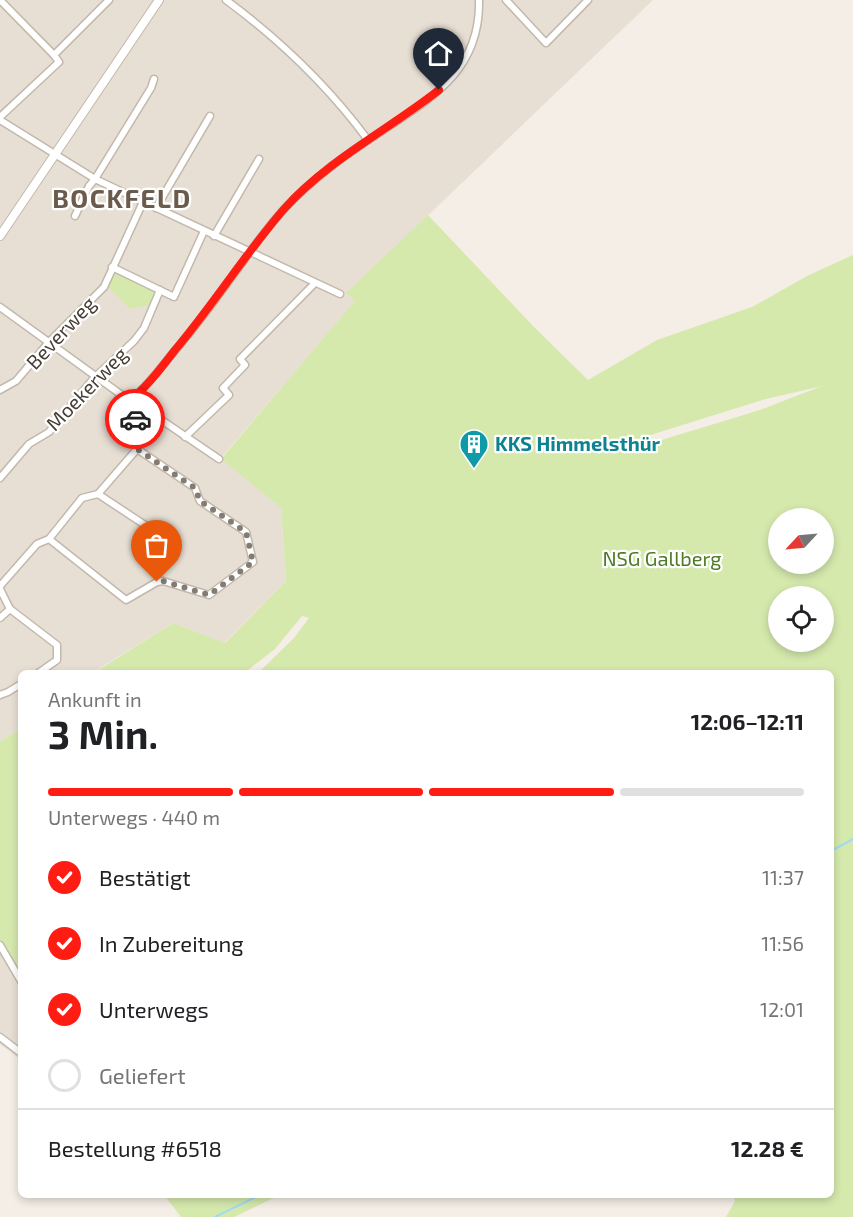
<!DOCTYPE html>
<html lang="de">
<head>
<meta charset="utf-8">
<style>
	body { margin:0; font-family:"Exo 2",sans-serif; background:#f2f2f2; color:#202124; height:100vh; display:flex; flex-direction:column; font-size:22px; white-space:nowrap }
	* { box-sizing:border-box; margin:0 }
	p { font-size:20px; color:#757577 }
	.icon { flex:none; width:33px; height:33px; fill:none; stroke:currentColor; stroke-width:2; stroke-linecap:round; stroke-linejoin:round }
	.map { position:relative; flex:1; overflow:hidden }
	.drawer { position:absolute; left:18px; top:670px; width:816px; height:528px; display:flex; flex-direction:column; background:#fff; border-radius:9px; box-shadow:0 3px 9px #0003 }
	.drawer>* { flex:none }
	.needle { width:39px; rotate:244deg }
	.tools { position:absolute; left:768px; top:508px; display:grid; gap:12px }
	.tools a { display:grid; place-items:center; width:66px; height:66px; border-radius:50%; background:#fff; box-shadow:0 3px 9px #0003; font-size:30px }
	.pin { position:absolute; display:grid; place-items:center; width:51px; height:51px; color:#fff; margin:-62px -26px; border-radius:50% 50% 50% 0; rotate:-45deg; box-shadow:0 0 6px #0007 }
	.pin .icon { rotate:45deg }
	.courier { position:absolute; display:grid; place-items:center; width:60px; height:60px; margin:-30px; border:4px solid #ff1c12; border-radius:50%; background:#fff; color:#222; box-shadow:0 2px 8px #0007 }
	.head em { font-style:normal; font-weight:700 }
	.head div { display:flex; flex-direction:column-reverse }
	.head { display:flex; align-items:center; justify-content:space-between; height:102px; padding:0 30px }
	h1 { font-size:39px; font-weight:700; line-height:45px }
	.bar { display:grid; grid-template-columns:repeat(4,1fr); gap:9px 6px; align-content:center; height:72px; padding:0 30px }
	.bar i { height:8px; border-radius:4px; background:#e0e0e0 }
	.bar .active { background:#ff1c12 }
	.bar p { grid-column:span 4 }
	.line { display:flex; align-items:center; gap:15px; padding:0 30px; border-top:2px solid #e0e0e0 }
	.line div { flex:1 }
	ol { padding:0 30px; list-style:none }
	li { display:flex; align-items:center; gap:18px; height:66px }
	li p { margin-inline-start:auto }
	li .icon { padding:6px; border-radius:50%; background:#ff1c12; color:#fff; stroke-width:4 }
	li:last-child { color:#757577 }
	li i { width:33px; height:33px; border:3px solid #e0e0e0; border-radius:50% }
	.map>svg:first-child { display:block }
</style>
</head>
<body>
<div class="map">
<svg width="853" height="1217" viewBox="0 0 853 1217">
	<rect width="100%" height="100%" fill="#f4eee6"/>
	<g fill="#e8dfd4">
		<path d="M0 0H653L347 293 356 301 221 458 281 508 286 581 224 643 173 623 92 673 21 674V729L0 741Z"/>
		<path d="M0 951 21 987V1060L0 1044Z"/>
	</g>
	<g fill="#d5e9ad" fill-rule="evenodd">
		<path d="M428 215 533 326 588 380 657 340 752 307 809 275 853 255V1217H726L735 1201 733 1196H831V674L258 673 294 638 309 618 302 616 275 649 244 673 92 674 173 623 225 643 286 581 281 508 221 459 355 301 346 293ZM822 386 760 410 645 445 593 453 766 399ZM778 519H824V564H778ZM778 597H824V642H778Z"/>
		<path d="M114 272 155 292 150 305 130 309 108 287Z"/>
		<path d="M21 729V974L0 940V741Z"/>
		<path d="M165 1196H278L234 1217H181Z"/>
	</g>
	<g fill="none" stroke-linecap="round" stroke-linejoin="round">
		<g stroke="#a0daf3" stroke-width="2">
			<path d="M831 851 853 839"/>
			<path d="M215 1217 258 1196"/>
		</g>
		<g stroke="#c2b8ab" stroke-width="9">
			<g id="minor">
				<path d="M0 0 54 55 109 0"/>
				<path d="M226 0C280 40 328 86 368 140"/>
				<path d="M506 0 546 43 588 0"/>
				<path d="M0 117 59 62 54 55"/>
				<path d="M0 120 95 179 340 294"/>
				<path d="M156 208 210 116"/>
				<path d="M75 216 89 186 95 179 151 88 154 79"/>
				<path d="M214 236 259 159"/>
				<path d="M112 267 174 297 204 231"/>
				<path d="M0 307 123 396 133 398"/>
				<path d="M0 390 16 381 49 342 104 287 143 202"/>
				<path d="M133 398C148 385 160 369 172 354 192 331 210 307 228 282 247 257 264 230 286 207 310 182 338 160 367 141 422 103 481 77 479 0"/>
				<path d="M135 420 160 419 219 459"/>
				<path d="M185 437 229 395 223 388 245 365 240 359 315 283"/>
				<path d="M0 478 29 444 49 432 95 377 134 341 144 328 160 290"/>
				<path d="M98 494 148 527"/>
				<path d="M49 539 126 600 157 582 163 581 209 595 253 562 246 532 200 501 195 488 137 449"/>
				<path d="M0 586 37 544 49 539 82 498 98 494 137 449 133 398"/>
				<path d="M0 589 10 609 57 645V660L37 674"/>
				<path d="M0 618 10 609"/>
				<path d="M0 695 8 692 21 684"/>
				<path d="M0 945 21 981"/>
				<path d="M0 1037 21 1053"/>
			</g>
		</g>
		<g stroke="#c2b8ab" stroke-width="10">
			<path id="tertiary" d="M0 236 159 0"/>
		</g>
		<use href="#minor" stroke="#fff" stroke-width="6"/>
		<use href="#tertiary" stroke="#fff" stroke-width="8"/>
	</g>
	<g fill="none" stroke-linecap="round" stroke-linejoin="round">
		<path stroke="#847c73" stroke-width="6" stroke-dasharray="0 10.8" d="M135 419 137 449 195 488 200 501 246 532 253 562 209 595 163 581 157 582"/>
		<path stroke="#ff1c12" stroke-width="8" d="M135 419 133 398C149 384 162 367 175 350 213 305 245 254 284 209 328 160 388 130 439 90"/>
	</g>
	<defs>
		<g id="building-pin" transform="scale(1.5)"><path d="M0 17L-7.5 6A9.5 9.5 0 1 1 7.5 6Z" fill="#0f9aa8" stroke="#fff"/><path d="M-4-6H4V6H1V3H-1V6H-4ZM-2.5-4.3h1.7v1.8h-1.7ZM.8-4.3h1.7v1.8H.8ZM-2.5-1h1.7V.8h-1.7ZM.8-1h1.7V.8H.8Z" fill="#fff"/></g>
	</defs>
	<g fill-rule="evenodd">
		<use href="#building-pin" x="474" y="444"/>
	</g>
	<g text-anchor="middle" stroke-width="4.5" stroke-linejoin="round" paint-order="stroke">
		<g font-size="20" fill="#473e35" stroke="#fff">
			<text transform="translate(61 333) rotate(-47)" y="7">Beverweg</text>
			<text transform="translate(87 389) rotate(-46)" y="7">Moekerweg</text>
		</g>
		<g font-size="20" font-weight="bold" fill="#0d838f" stroke="#fff" text-anchor="start">
			<text x="495" y="451">KKS Himmelsthür</text>
		</g>
		<g font-size="20" fill="#4f7a26" stroke="#fff">
			<text x="662" y="566">NSG Gallberg</text>
		</g>
		<g font-size="26" font-weight="bold" letter-spacing="1.5" fill="#6a5b4c" stroke="#fff">
			<text x="122" y="208">BOCKFELD</text>
		</g>
	</g>
</svg>
<div class="tools">
<a><svg class="needle" viewBox="-14 -14 28 28"><path d="M0-13l5 13h-10z" fill="#e53935"/><path d="M0 13l5-13h-10z" fill="#757577"/></svg></a>
<a><svg class="icon" aria-label="locate" viewBox="0 0 24 24"><circle cx="12" cy="12" r="6"/><path d="M12 2v4M12 18v4M2 12h4M18 12h4"/></svg></a>
</div>
<div class="pin" style="left:157px;top:582px;background:#ea580c"><svg class="icon" aria-label="bag" viewBox="0 0 24 24"><path d="M5 8h14l-1 12H6zM9 8a3 3 0 0 1 6 0"/></svg></div>
<div class="pin" style="left:439px;top:90px;background:#1f2937"><svg class="icon" aria-label="home" viewBox="0 0 24 24"><path d="M3 11l9-7 9 7M6 9v11h12V9"/></svg></div>
<div class="courier" style="left:135px;top:419px"><svg class="icon" aria-label="car" viewBox="0 0 24 24"><path d="M5 17H2v-5l4-1 3-4h7l3 4 3 1v5h-3M9 17h6M6 11h13"/><circle cx="7" cy="17" r="2"/><circle cx="17" cy="17" r="2"/></svg></div>
<section class="drawer">
<div class="head"><div><h1>3 Min.</h1><p>Ankunft in</p></div><em>12:06–12:11</em></div>
<div class="bar"><i class="active"></i><i class="active"></i><i class="active"></i><i></i><p>Unterwegs · 440 m</p></div>
<ol>
<li><svg class="icon" aria-label="check" viewBox="0 0 24 24"><path d="M5 12l5 5 9-10"/></svg>Bestätigt<p>11:37</p></li>
<li><svg class="icon" aria-label="check" viewBox="0 0 24 24"><path d="M5 12l5 5 9-10"/></svg>In Zubereitung<p>11:56</p></li>
<li><svg class="icon" aria-label="check" viewBox="0 0 24 24"><path d="M5 12l5 5 9-10"/></svg>Unterwegs<p>12:01</p></li>
<li><i></i>Geliefert</li>
</ol>
<div class="line" style="height:78px"><div>Bestellung #6518</div><b>12.28 €</b></div>
</section>
</div>
</body>
</html>
